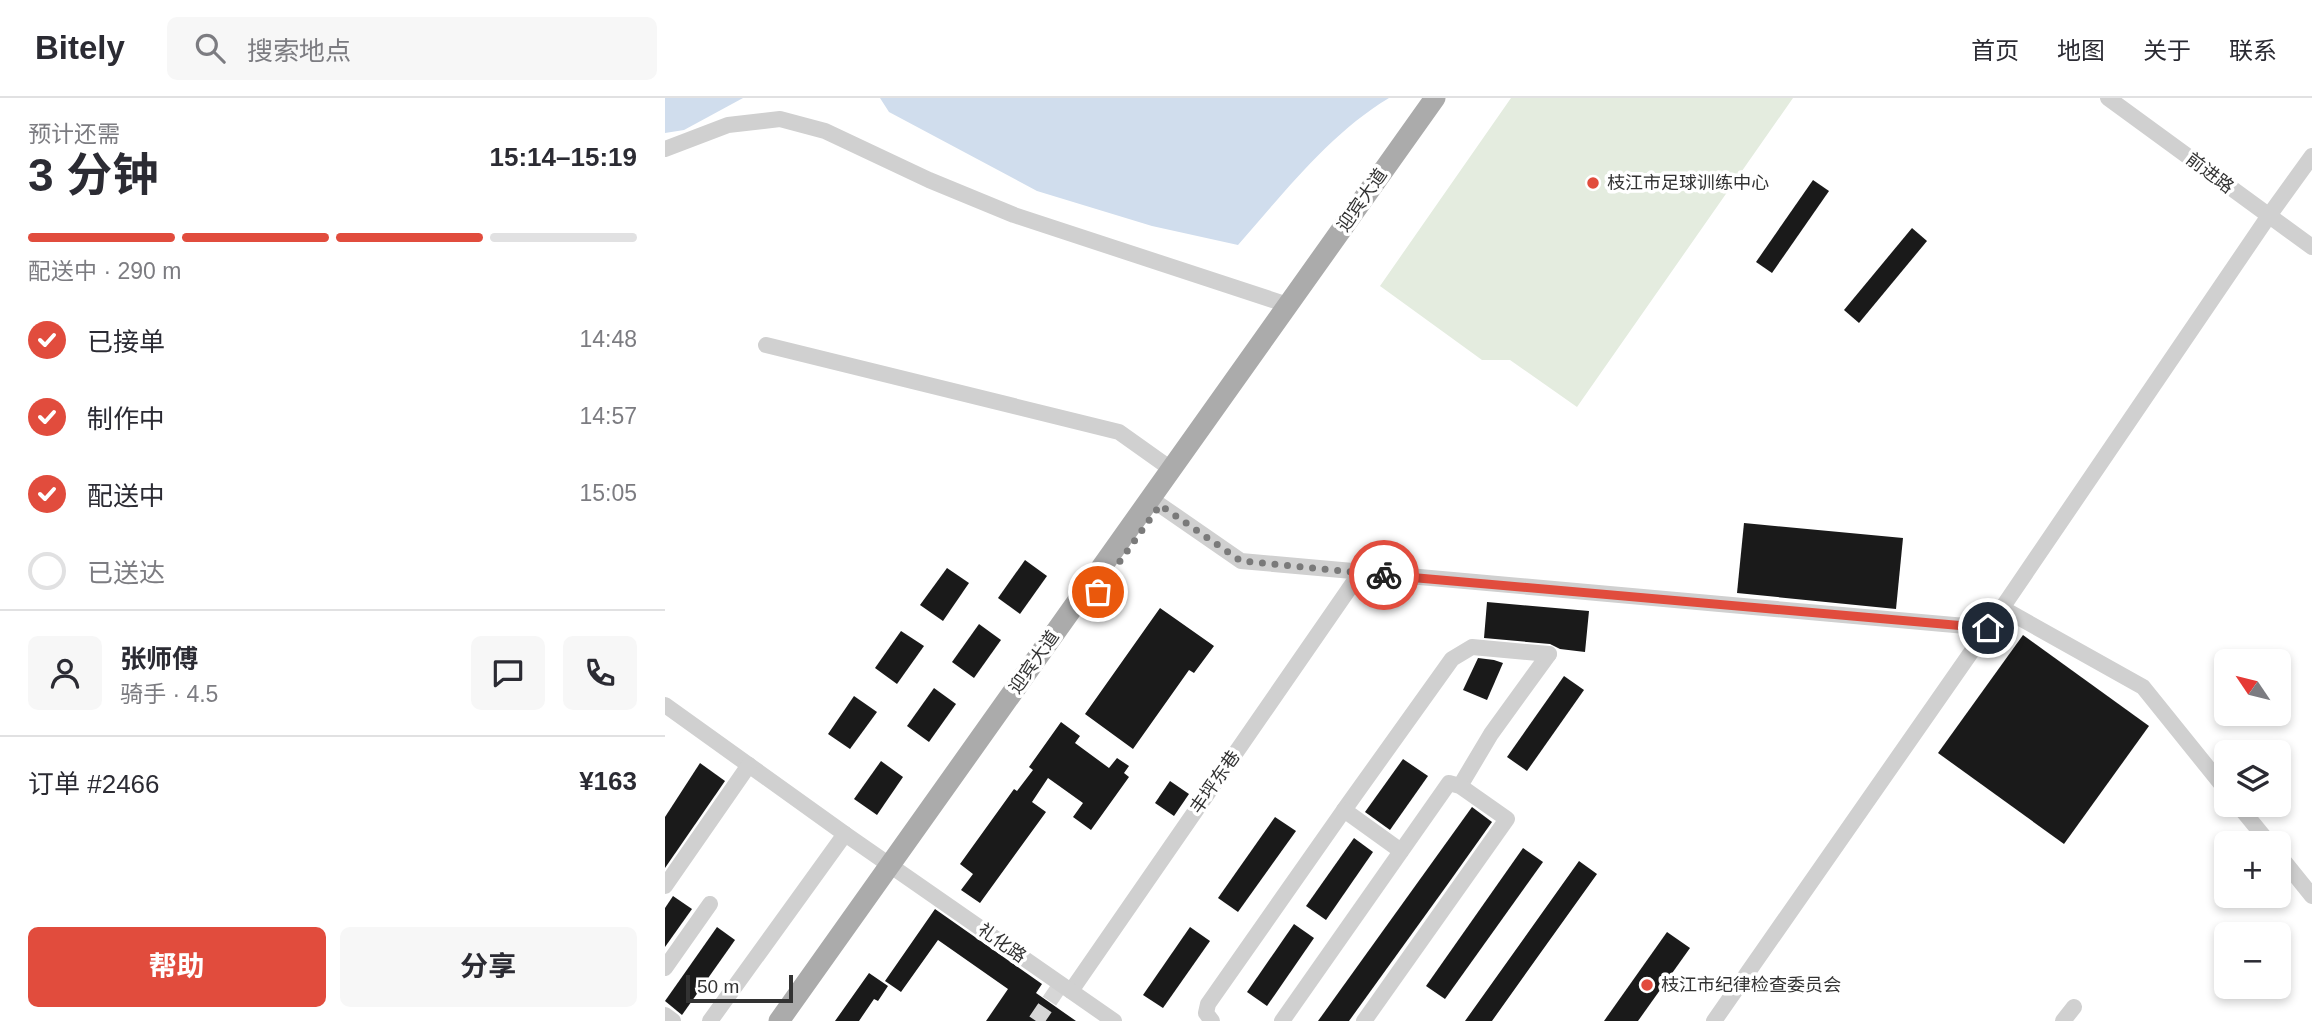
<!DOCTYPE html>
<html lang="zh">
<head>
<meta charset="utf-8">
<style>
	body { margin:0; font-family:Helvetica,"Noto Sans SC",sans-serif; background:#f7f7f7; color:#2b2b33; height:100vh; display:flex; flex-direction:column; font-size:26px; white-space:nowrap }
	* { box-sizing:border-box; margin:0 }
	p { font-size:23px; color:#7c7c81 }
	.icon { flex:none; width:38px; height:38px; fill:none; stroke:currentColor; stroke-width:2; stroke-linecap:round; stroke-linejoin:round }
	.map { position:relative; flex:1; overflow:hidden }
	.sheet { display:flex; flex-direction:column; background:#fff; width:665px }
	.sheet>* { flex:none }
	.needle { width:46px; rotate:305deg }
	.buttons { position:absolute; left:1549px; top:551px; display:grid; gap:14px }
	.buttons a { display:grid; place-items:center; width:77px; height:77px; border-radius:10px; background:#fff; box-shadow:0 4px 10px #0003; font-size:35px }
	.scale { position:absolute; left:21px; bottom:18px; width:107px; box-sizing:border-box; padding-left:7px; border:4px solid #333; border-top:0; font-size:19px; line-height:24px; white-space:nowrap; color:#333; -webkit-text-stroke:5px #fff; paint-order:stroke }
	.pin { position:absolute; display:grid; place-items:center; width:60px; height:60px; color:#fff; margin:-30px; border:4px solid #fff; border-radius:50%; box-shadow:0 2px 7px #0007 }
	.courier { position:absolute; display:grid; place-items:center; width:70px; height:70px; margin:-35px; border:5px solid #e14c3d; border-radius:50%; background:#fff; color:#222; box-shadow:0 2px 9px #0007 }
	.head em { font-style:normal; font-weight:700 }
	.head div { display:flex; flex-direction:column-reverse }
	.head { display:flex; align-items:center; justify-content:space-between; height:119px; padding:0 28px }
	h1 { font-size:46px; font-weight:700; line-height:52px }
	.bar { display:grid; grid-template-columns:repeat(4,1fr); gap:10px 7px; align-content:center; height:84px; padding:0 28px }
	.bar i { height:9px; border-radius:5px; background:#e1e1e2 }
	.bar .active { background:#e14c3d }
	.bar p { grid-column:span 4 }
	.line { display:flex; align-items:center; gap:18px; padding:0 28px; border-top:2px solid #e1e1e2 }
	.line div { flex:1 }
	.round { display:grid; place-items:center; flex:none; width:74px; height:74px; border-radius:10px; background:#f7f7f7 }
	ol { padding:0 28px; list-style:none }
	li { display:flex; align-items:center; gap:21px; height:77px }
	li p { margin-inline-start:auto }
	li .icon { padding:7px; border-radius:50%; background:#e14c3d; color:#fff; stroke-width:4 }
	li:last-child { color:#7c7c81 }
	li i { width:38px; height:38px; border:4px solid #e1e1e2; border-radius:50% }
	.button { display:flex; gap:14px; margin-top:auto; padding:14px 28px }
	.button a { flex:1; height:80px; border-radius:10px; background:#e14c3d; color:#fff; font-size:28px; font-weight:700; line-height:80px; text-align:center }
	.button a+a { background:#f7f7f7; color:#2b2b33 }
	header { display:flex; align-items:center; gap:42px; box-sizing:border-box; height:98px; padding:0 35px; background:#fff; border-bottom:2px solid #e1e1e2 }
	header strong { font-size:33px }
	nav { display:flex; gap:38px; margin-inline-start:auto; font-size:24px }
	.search { width:490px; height:63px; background:#f7f7f7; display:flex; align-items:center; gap:18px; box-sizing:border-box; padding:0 24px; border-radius:10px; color:#7c7c81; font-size:26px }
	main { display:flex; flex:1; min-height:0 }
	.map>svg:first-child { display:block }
</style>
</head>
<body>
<header>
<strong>Bitely</strong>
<div class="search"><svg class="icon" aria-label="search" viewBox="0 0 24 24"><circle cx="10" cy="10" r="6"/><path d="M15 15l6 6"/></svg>搜索地点</div>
<nav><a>首页</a><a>地图</a><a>关于</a><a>联系</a></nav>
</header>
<main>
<section class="sheet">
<div class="head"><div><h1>3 分钟</h1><p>预计还需</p></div><em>15:14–15:19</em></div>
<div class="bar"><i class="active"></i><i class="active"></i><i class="active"></i><i></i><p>配送中 · 290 m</p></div>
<ol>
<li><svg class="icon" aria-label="check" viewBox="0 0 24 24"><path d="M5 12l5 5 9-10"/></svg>已接单<p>14:48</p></li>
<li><svg class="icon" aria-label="check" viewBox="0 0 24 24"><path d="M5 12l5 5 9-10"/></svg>制作中<p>14:57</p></li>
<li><svg class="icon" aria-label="check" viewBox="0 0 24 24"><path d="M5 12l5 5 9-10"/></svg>配送中<p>15:05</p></li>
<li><i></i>已送达</li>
</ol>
<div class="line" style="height:126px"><a class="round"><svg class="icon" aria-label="person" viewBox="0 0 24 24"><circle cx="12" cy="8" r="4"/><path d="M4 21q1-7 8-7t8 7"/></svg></a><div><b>张师傅</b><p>骑手 · 4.5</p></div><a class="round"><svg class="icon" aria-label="chat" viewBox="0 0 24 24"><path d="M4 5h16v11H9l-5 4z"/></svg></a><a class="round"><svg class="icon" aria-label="phone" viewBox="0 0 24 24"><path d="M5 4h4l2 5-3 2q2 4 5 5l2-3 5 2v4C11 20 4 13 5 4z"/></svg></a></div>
<div class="line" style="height:91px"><div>订单 #2466</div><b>¥163</b></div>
<div class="button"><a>帮助</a><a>分享</a></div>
</section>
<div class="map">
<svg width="1647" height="923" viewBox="0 0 1647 923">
	<rect width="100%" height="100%" fill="#fff"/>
	<path fill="#e4ecdf" d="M846 0H1128L912 309 845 262H817L715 188Z"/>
	<g fill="#d0dded">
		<path d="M0 0H78L19 32 0 35Z"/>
		<path d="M215 0H724C664 36 619 95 573 147L487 128 372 93 224 14Z"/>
	</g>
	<g fill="#1a1a1a">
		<path d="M1148 82 1164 93 1107 175 1091 164Z"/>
		<path d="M1247 130 1262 143 1194 225 1179 212Z"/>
		<path d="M1079 425 1238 440 1231 511 1072 495Z"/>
		<path d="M360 462 382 478 355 516 333 500Z"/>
		<path d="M282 470 304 485 278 523 255 507Z"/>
		<path d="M822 504 924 513 920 554 895 551 885 546 819 540Z"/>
		<path d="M495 510 549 548 529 575 524 572 468 651 420 616Z"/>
		<path d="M314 526 336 542 309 580 287 564Z"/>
		<path d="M236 533 259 548 232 586 210 570Z"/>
		<path d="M1358 537 1484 628 1399 746 1273 655Z"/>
		<path d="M813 560 829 562 838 565 822 602 798 592Z"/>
		<path d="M899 578 919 592 862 673 842 659Z"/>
		<path d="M269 590 291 606 264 644 242 628Z"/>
		<path d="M189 598 212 614 185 651 163 636Z"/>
		<path d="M396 624 415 638 410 645 444 670 452 660 464 668 459 675 464 679 426 732 408 719 418 705 383 680 367 704 381 714 315 805 296 792 308 776 295 766 349 691 352 693 368 672 364 669Z"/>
		<path d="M738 661 763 678 725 732 700 714Z"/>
		<path d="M216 663 238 679 212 717 189 701Z"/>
		<path d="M35 665 60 683 0 770V719Z"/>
		<path d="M505 683 524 696 509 718 490 705Z"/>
		<path d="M807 709 827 724 780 790 684 923H653Z"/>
		<path d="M610 719 631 733 573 814 553 800Z"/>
		<path d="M689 740 708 754 661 822 641 808Z"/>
		<path d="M858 750 878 764 780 901 761 888Z"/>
		<path d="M914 763 932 776 874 857 827 923H800Z"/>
		<path d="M8 798 27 811 0 849V810Z"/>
		<path d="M270 811 377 886 371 895 411 923H321L343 891 273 842 236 894 220 883Z"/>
		<path d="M629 826 649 840 602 908 582 894Z"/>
		<path d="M52 829 70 842 17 917 0 903Z"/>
		<path d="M525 829 545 843 498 910 478 897Z"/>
		<path d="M1002 834 1025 850 973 923H939Z"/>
		<path d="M204 875 223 888 213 903 209 901 194 923H170Z"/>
	</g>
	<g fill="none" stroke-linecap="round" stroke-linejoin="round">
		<path stroke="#d6d6d6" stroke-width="16" stroke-dasharray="16 8" stroke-linecap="butt" d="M371 923 396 886"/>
		<g stroke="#d0d0d0" stroke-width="16">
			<path d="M1443 0 1647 149"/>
			<path d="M0 51 63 27 115 21 160 33 264 82 349 117 623 207"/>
			<path d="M101 247 454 334 506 371"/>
			<path d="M495 407 576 463 1323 530"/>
			<path d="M1337 510 1478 589 1561 692"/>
			<path d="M0 607 180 736"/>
			<path d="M795 688 826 636 884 556"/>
			<path d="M1573 707 1605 746"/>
			<path d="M679 712 787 561 807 549 884 556"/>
			<path d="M1614 757 1647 798"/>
			<path d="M0 788 84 667"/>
			<path d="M0 870 45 806"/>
			<path d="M406 893 695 475"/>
			<path d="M0 917 8 923"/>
			<path d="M45 923 180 736 449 923"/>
			<path d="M547 923 541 915 543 906 679 712 736 753"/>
			<path d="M617 923 784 685 795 688 842 721 699 923"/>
			<path d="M1049 923 1337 510 1603 119 1647 58"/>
			<path d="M1398 923 1409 909"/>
		</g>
		<path stroke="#ababab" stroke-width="21" d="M114 923 770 0"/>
	</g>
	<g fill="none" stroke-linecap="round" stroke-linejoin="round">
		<path stroke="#7a7a7a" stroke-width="7" stroke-dasharray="0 12.6" d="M433 494 495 407 576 463 719 477"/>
		<path stroke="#e14c3d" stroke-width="9" d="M719 477 1323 530"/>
	</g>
	<g fill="#e14c3d" stroke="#fff" stroke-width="2.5">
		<circle cx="928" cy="85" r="7"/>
		<circle cx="982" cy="887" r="7"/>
	</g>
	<g text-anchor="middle" stroke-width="7" stroke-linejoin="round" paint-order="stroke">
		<g font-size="18" fill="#333" stroke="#fff">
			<text transform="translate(1545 75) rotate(37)" y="6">前进路</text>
			<text transform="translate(697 102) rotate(-55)" y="6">迎宾大道</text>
			<text transform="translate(369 564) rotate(-55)" y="6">迎宾大道</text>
			<text transform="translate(550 684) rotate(-55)" y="6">丰坪东巷</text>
			<text transform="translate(337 845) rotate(35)" y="6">礼化路</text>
		</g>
		<g font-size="18" fill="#333" stroke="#fff" text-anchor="start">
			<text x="942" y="91">枝江市足球训练中心</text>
			<text x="996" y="893">枝江市纪律检查委员会</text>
		</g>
	</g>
</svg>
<div class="buttons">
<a><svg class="needle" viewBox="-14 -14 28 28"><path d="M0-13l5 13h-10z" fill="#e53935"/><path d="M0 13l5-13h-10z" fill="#7c7c81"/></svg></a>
<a><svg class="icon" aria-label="layers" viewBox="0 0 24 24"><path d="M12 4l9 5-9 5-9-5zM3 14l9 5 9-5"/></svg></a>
<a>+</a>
<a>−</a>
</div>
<div class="scale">50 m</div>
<div class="pin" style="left:433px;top:494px;background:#ea580c"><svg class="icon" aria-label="bag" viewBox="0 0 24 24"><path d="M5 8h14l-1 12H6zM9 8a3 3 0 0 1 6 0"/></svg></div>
<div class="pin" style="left:1323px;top:530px;background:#1f2937"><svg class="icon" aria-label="home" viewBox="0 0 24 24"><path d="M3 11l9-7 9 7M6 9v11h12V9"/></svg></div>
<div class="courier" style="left:719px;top:477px"><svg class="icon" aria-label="bike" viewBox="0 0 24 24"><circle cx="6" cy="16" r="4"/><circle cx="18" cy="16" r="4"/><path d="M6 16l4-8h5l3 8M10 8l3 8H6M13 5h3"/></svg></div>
</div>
</main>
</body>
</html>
